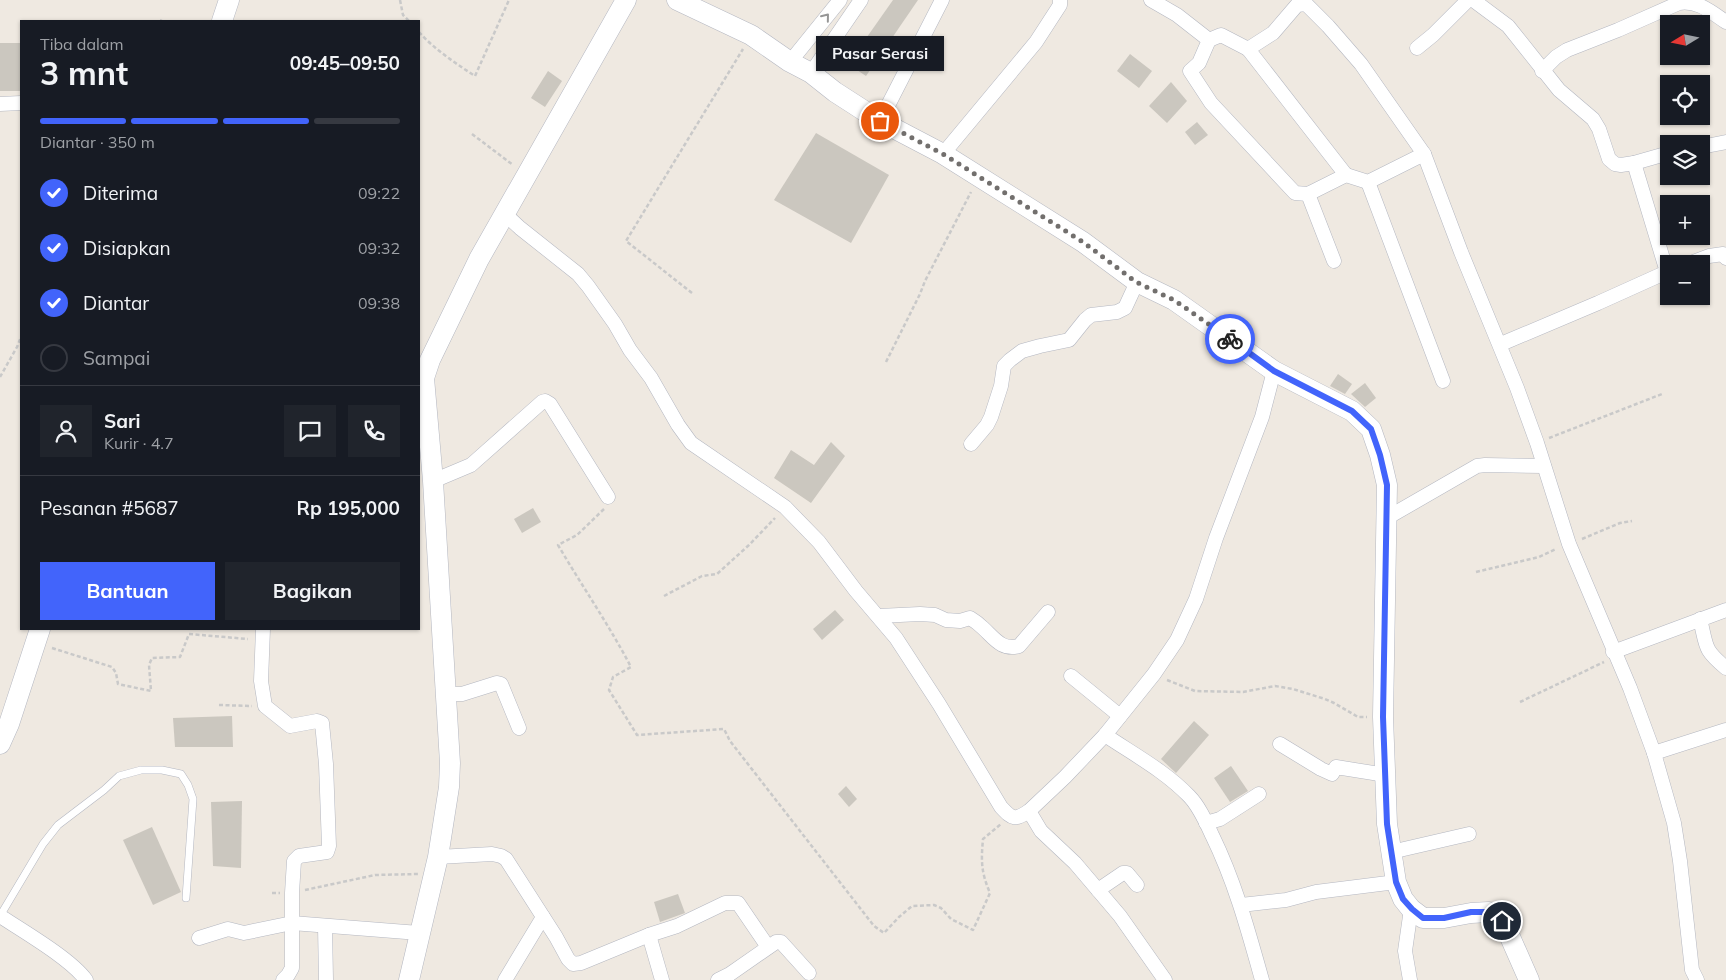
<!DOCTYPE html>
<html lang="id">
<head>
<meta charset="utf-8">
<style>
	body { margin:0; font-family:Mulish,sans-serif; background:#20242c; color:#f1f3f6; height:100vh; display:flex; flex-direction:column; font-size:19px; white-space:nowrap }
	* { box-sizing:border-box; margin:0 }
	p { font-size:16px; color:#9ea1a6 }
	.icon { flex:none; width:28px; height:28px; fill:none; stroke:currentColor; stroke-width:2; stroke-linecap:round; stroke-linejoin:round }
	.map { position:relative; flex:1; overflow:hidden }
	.sheet { position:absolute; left:20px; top:20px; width:400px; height:610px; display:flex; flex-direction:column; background:#171b24; border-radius:0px; box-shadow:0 1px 4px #0004 }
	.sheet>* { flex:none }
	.needle { width:32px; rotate:260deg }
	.tools { position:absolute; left:1660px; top:15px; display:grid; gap:10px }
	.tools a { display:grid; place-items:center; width:50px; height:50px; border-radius:0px; background:#171b24; box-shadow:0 1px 4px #0004; font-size:25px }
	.pin { position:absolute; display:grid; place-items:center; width:42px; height:42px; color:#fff; margin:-21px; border:2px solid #fff; border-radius:50%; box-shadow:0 1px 5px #0007 }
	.courier { position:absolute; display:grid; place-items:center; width:50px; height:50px; margin:-25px; border:4px solid #4264fb; border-radius:50%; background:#fff; color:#222; box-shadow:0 1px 6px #0007 }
	.bubble { position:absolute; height:35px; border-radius:0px; background:#171b24; box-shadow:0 1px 4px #0004; font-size:16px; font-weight:700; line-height:35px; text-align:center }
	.head em { font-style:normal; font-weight:700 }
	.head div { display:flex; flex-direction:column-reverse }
	.head { display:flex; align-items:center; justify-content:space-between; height:85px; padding:0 20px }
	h1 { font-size:32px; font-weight:700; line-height:38px }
	.bar { display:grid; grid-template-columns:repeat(4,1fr); gap:8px 5px; align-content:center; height:60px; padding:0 20px }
	.bar i { height:6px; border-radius:4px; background:#363941 }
	.bar .active { background:#4264fb }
	.bar p { grid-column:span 4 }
	.line { display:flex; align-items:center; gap:12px; padding:0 20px; border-top:1px solid #363941 }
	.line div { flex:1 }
	.round { display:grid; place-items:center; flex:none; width:52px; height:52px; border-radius:0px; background:#20242c }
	ol { padding:0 20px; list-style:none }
	li { display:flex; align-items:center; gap:15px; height:55px }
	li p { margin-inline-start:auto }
	li .icon { padding:5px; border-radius:50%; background:#4264fb; color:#fff; stroke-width:4 }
	li:last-child { color:#9ea1a6 }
	li i { width:28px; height:28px; border:2px solid #363941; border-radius:50% }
	.action { display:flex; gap:10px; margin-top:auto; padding:10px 20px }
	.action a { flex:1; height:58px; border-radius:0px; background:#4264fb; color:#fff; font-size:20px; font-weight:700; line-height:58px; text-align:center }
	.action a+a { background:#20242c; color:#f1f3f6 }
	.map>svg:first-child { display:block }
</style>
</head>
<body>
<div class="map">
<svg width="1726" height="980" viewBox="0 0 1726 980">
	<rect width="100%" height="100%" fill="#efe9e1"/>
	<g fill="#cbc7bf">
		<path d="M893 0H918L866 76 848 64Z"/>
		<rect x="0" y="43" width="21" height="48"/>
		<path d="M1130 54 1152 71 1139 88 1117 71Z"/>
		<path d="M548 71 562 81 545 107 531 98Z"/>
		<path d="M1171 82 1187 101 1167 123 1149 106Z"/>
		<path d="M1197 122 1208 135 1195 145 1185 132Z"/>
		<path d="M816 133 889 175 851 243 774 200Z"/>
		<path d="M1338 374 1352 384 1345 394 1330 386Z"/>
		<path d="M1365 383 1376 398 1365 407 1351 394Z"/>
		<path d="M831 442 845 456 811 503 774 478 791 450 814 465Z"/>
		<path d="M533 508 541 522 522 533 514 519Z"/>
		<path d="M835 610 844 620 822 640 813 629Z"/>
		<path d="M232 716 233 747H175L173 718Z"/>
		<path d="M1194 721 1209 735 1176 773 1161 759Z"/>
		<path d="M1231 766 1248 791 1230 802 1214 778Z"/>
		<path d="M846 786 857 799 849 807 838 794Z"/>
		<path d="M242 801 241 868 213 866 211 802Z"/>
		<path d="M152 827 181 892 153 905 123 840Z"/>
		<path d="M678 894 685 913 660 922 654 902Z"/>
	</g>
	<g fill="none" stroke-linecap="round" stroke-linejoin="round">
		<g stroke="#b4b7c1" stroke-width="8">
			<path id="lane" d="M0 916 43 844 58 825 104 790 119 776 141 770H162L181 774 188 785 193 799 186 898"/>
		</g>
		<g stroke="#b4b7c1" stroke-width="15">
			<g id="street">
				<path d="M1151 0 1177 15 1209 40 1199 63 1190 71 1211 103 1295 193 1308 194 1346 175 1368 182 1424 154 1461 252 1517 388 1537 443 1569 544 1630 688 1654 753 1674 823 1680 861 1692 970 1697 980"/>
				<path d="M1473 0 1508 26 1559 90 1593 119 1599 129 1609 159 1615 164 1621 165 1634 163 1669 153"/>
				<path d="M1209 40 1221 35 1248 49 1273 33 1297 5 1306 4 1328 26 1361 64 1424 154"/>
				<path d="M1417 48 1433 35 1468 0"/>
				<path d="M1248 49 1346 175"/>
				<path d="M790 62 840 0"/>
				<path d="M1542 71 1556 57 1567 50 1618 30 1679 3C1698 0 1711 12 1726 22"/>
				<path d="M811 73 861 0"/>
				<path d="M0 104 21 103"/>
				<path d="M880 121 942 0"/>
				<path d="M1701 147 1726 142"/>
				<path d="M943 154 1036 42 1060 5V0"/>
				<path d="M1634 163 1667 272"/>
				<path d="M1368 182 1443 381"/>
				<path d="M1308 194 1334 261"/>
				<path d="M505 214 520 228 578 274 588 286 615 324 630 350 651 378 678 425 691 443 785 507 819 542 856 591 896 638 939 704 1001 807C1013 820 1015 820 1029 811L1065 777 1105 735 1154 674 1177 640 1196 599 1216 538 1262 417 1274 371"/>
				<path d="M1688 264 1709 256 1723 254 1726 258"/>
				<path d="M1501 344 1598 303 1669 271"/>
				<path d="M971 444 987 425 991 417 1001 386 1004 366 1010 360 1022 351 1040 346 1069 340 1085 320 1091 315 1117 312 1125 308 1137 282"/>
				<path d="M433 481 471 465 542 402 545 401 550 404 608 497"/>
				<path d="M1385 519 1477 466 1485 465 1544 466"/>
				<path d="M879 616 920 614 935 615 946 620 960 621 970 618C975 621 979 624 983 628 994 638 1002 651 1019 646L1048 612"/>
				<path d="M1700 619C1707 647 1703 649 1726 668"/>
				<path d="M263 629 261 681 265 706 290 726 317 721 322 723 326 764 329 846 327 852 299 856 294 861 292 893V968L288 975 283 980"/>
				<path d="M1613 652 1726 610"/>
				<path d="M1071 676 1120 716"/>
				<path d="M447 694H462L497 683 501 684 519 728"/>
				<path d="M1105 735C1133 754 1165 771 1189 796 1199 806 1206 822 1212 835 1235 882 1248 930 1262 980"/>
				<path d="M1280 744 1321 769 1332 774 1336 767 1386 775"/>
				<path d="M1654 753 1726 730"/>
				<path d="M1029 811 1041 831 1075 863 1120 916 1165 980"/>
				<path d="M1206 823 1220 819 1259 794"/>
				<path d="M1391 852 1469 834"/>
				<path d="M438 857 492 854 501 856 506 859 556 937 568 959 573 964 581 963 649 935 677 926 725 903H738L768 947"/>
				<path d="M1098 890 1123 873H1127L1137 885"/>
				<path d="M1241 905 1286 900 1316 892 1396 882"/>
				<path d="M0 916C23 931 71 959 86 980"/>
				<path d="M325 926 326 980"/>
				<path d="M649 935 662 980"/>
				<path d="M199 938 228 929 244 933 292 923 419 933"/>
				<path d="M505 980 543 917"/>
				<path d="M718 980 730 974 776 942H781L809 973"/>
				<path d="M1410 980 1405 951 1411 909"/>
			</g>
		</g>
		<g stroke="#b4b7c1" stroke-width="21">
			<g id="secondary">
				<path d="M677 0 751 35 790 62 811 73 835 92 880 121 943 154 1083 242 1137 282 1174 300 1274 371 1352 411 1371 429 1380 455 1387 485 1383 717 1387 824 1396 882 1403 899 1411 909 1423 918H1444L1471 913 1489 912 1503 921 1529 980"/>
				<path d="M222 21 229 0"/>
				<path d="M0 744 9 724 40 629"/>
				<path d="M409 980 438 857 449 787 450 763 433 481 424 378 430 360 479 259 626 0"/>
			</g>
		</g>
		<g stroke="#c9c9c9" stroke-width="2.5" stroke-dasharray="4 2.5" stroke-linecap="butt">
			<path d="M400 0 403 15 409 21"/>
			<path d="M160 20 162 21"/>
			<path d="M419 32C434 49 455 63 475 76L509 0"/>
			<path d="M472 134 513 165"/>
			<path d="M692 293 626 241 743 49"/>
			<path d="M886 362 920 294 925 281 971 192"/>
			<path d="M0 377 17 347 21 337"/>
			<path d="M1549 438 1662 394"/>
			<path d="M604 509 577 535 558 545C582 586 609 625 631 667L613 677 609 690 637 735 724 729 730 741 874 926 884 933 899 917 912 906 934 905 941 908 951 919 973 930 990 893C981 872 981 861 983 839L1001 824"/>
			<path d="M1582 539 1620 523 1632 521"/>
			<path d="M1476 572 1539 557 1556 549"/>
			<path d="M664 596 702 576 717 574 749 545 775 518"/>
			<path d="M52 648 112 667 116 673 118 684 151 691 149 665 152 658 180 657 189 634 248 639"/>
			<path d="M1167 680 1195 691 1243 692 1275 686 1293 689 1325 699 1334 703 1358 717H1367"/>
			<path d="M1520 702 1604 662"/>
			<path d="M219 705 252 706"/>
			<path d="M305 890 375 875 418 874"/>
			<path d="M272 893H280"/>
		</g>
		<use href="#lane" stroke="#fff" stroke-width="7"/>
		<use href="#street" stroke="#fff" stroke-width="14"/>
		<use href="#secondary" stroke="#fff" stroke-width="20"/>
	</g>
	<defs><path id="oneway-chevron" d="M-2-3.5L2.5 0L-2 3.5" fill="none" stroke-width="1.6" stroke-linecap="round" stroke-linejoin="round" transform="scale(1.25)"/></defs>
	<use stroke="#969696" href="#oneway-chevron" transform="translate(826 17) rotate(-51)"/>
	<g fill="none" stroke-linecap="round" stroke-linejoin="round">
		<path stroke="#726f6d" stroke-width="5" stroke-dasharray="0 9" d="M880 121 943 154 1083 242 1136 282 1174 300 1230 339"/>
		<path stroke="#4264fb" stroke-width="6" d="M1230 339 1274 371 1352 411 1371 429 1380 455 1387 485 1383 717 1387 824 1396 882 1403 899 1412 909 1423 918H1444L1471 912H1489L1502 921"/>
	</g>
</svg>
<div class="tools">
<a><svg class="needle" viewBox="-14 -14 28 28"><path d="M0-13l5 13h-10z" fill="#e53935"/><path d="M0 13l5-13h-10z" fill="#9ea1a6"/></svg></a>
<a><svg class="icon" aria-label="locate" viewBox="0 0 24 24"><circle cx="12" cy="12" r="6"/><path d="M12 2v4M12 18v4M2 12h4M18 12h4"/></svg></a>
<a><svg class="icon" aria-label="layers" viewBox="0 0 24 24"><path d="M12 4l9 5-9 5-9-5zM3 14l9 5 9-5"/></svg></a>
<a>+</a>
<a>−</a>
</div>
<div class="pin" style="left:880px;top:121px;background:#ea580c"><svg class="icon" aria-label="bag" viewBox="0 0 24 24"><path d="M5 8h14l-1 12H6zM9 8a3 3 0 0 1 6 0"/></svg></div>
<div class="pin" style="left:1502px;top:921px;background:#1f2937"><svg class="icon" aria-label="home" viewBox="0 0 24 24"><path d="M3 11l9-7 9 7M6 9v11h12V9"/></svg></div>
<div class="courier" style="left:1230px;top:339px"><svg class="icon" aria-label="bike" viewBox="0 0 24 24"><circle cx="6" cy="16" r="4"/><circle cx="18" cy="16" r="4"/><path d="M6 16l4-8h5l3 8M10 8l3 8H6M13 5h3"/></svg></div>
<div class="bubble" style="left:816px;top:36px;width:128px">Pasar Serasi</div>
<section class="sheet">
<div class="head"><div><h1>3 mnt</h1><p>Tiba dalam</p></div><em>09:45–09:50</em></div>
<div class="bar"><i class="active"></i><i class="active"></i><i class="active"></i><i></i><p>Diantar · 350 m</p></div>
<ol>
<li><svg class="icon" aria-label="check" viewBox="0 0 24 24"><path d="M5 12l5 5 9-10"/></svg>Diterima<p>09:22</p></li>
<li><svg class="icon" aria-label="check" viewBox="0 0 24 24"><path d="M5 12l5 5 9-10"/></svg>Disiapkan<p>09:32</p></li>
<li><svg class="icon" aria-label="check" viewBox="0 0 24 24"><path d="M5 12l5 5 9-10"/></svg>Diantar<p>09:38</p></li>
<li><i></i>Sampai</li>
</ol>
<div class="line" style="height:90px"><a class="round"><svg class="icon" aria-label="person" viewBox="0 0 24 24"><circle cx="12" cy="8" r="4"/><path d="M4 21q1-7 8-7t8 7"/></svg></a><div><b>Sari</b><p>Kurir · 4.7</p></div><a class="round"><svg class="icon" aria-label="chat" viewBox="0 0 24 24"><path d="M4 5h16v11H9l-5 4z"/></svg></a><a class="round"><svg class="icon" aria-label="phone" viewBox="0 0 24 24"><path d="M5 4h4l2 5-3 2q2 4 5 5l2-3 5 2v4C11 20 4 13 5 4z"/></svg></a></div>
<div class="line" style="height:65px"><div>Pesanan #5687</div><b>Rp 195,000</b></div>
<div class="action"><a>Bantuan</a><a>Bagikan</a></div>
</section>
</div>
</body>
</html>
